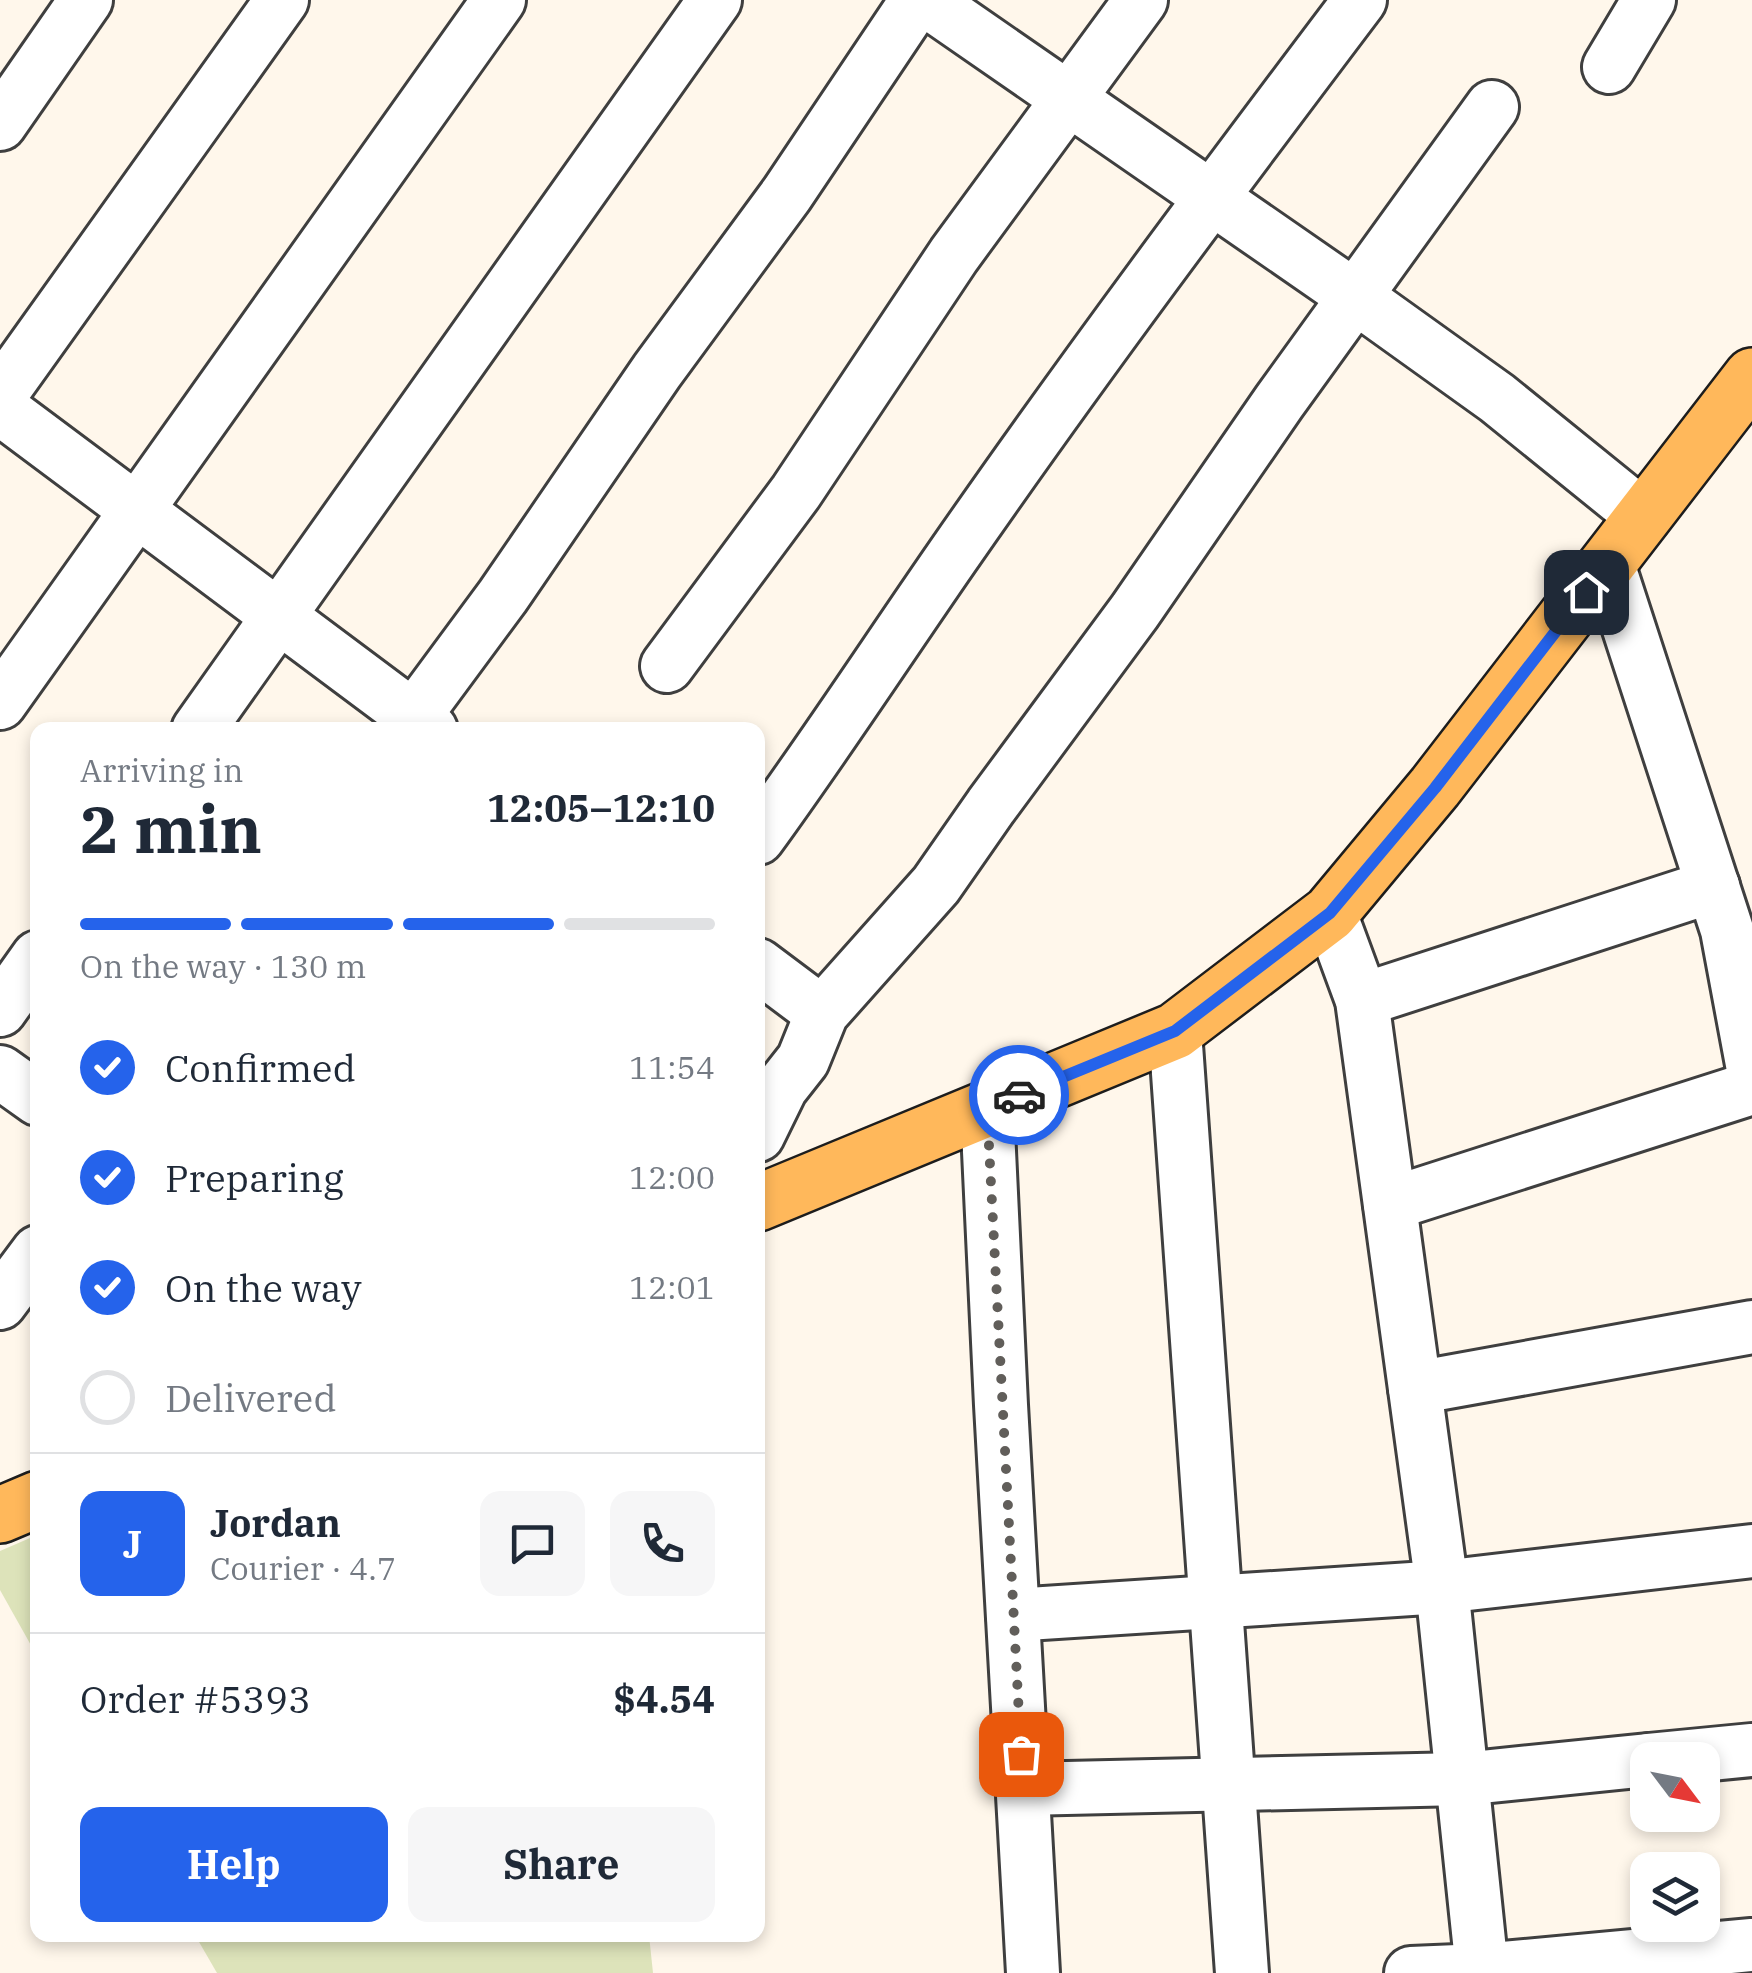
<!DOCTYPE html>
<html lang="en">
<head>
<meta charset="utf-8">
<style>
	body { margin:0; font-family:"IBM Plex Serif",serif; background:#f6f6f7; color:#1f2937; height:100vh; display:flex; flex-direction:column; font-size:38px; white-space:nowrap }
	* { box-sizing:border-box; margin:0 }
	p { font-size:32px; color:#747a83 }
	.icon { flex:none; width:55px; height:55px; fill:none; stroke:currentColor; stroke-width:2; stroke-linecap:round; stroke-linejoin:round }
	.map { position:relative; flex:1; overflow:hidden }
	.panel { position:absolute; left:30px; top:722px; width:735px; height:1220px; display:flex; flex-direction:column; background:#fff; border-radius:20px; box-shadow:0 5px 15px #0003 }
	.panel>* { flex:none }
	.needle { width:65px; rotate:122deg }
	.controls { position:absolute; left:1630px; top:1742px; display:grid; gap:20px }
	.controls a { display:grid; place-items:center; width:90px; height:90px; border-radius:20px; background:#fff; box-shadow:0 5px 15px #0003; font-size:50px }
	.pin { position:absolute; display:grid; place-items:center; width:85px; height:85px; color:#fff; margin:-42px; border-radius:20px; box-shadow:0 5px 15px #0006 }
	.courier { position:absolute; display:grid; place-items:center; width:100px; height:100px; margin:-50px; border:8px solid #2563eb; border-radius:50%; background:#fff; color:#222; box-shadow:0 2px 12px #0007 }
	.headline em { font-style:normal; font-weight:700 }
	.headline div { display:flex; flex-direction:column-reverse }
	.headline { display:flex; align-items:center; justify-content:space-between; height:170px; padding:0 50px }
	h1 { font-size:65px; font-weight:700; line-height:75px }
	.bar { display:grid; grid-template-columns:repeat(4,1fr); gap:15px 10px; align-content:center; height:120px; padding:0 50px }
	.bar i { height:12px; border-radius:8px; background:#e0e1e3 }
	.bar .selected { background:#2563eb }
	.bar p { grid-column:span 4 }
	.line { display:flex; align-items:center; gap:25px; padding:0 50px; border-top:2px solid #e0e1e3 }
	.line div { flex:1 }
	.round { display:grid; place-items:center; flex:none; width:105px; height:105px; border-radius:20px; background:#f6f6f7 }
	ol { padding:0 50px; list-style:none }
	li { display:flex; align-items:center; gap:30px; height:110px }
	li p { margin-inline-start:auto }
	li .icon { padding:10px; border-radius:50%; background:#2563eb; color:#fff; stroke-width:4 }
	li:last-child { color:#747a83 }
	li i { width:55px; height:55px; border:5px solid #e0e1e3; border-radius:50% }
	.action { display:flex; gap:20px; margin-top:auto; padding:20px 50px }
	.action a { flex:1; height:115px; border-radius:20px; background:#2563eb; color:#fff; font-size:40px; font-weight:700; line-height:115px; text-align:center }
	.action a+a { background:#f6f6f7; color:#1f2937 }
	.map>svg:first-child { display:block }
</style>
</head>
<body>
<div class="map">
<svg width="1752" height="1973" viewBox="0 0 1752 1973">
	<rect width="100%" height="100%" fill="#fff7eb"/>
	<g fill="#dde3ba">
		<path d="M37 1535V1656L0 1590V1551Z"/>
		<path d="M195 1935H649L653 1973H217Z"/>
	</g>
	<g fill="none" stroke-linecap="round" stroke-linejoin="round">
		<g stroke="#3f3f3f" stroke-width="58">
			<g id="minor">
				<path d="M926 0 1377 312 1497 398 1644 517"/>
				<path d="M1609 67 1649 0"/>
				<path d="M0 124 86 0"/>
				<path d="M0 395 282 0"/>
				<path d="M0 408 431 730"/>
				<path d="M1608 564 1727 930 1752 1064"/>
				<path d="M667 666 796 492 954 255 1141 0"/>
				<path d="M0 703 499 0"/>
				<path d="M198 730 715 0"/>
				<path d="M404 730 503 596 657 371 787 194 917 0"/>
				<path d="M758 838C825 746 887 651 952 557 1083 368 1221 184 1360 0"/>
				<path d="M1330 913 1362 1000 1442 1587 1482 1970"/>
				<path d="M758 965 822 1013"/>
				<path d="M1362 1000 1713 886"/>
				<path d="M0 1010 38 957"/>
				<path d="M1175 1031 1242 1973"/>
				<path d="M0 1072 38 1099"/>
				<path d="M987 1109 1001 1405 1033 1973"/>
				<path d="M758 1135 781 1088 803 1060 822 1013 936 885 991 806 1135 611 1279 402 1492 107"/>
				<path d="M1390 1204 1752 1088"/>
				<path d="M0 1303 38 1252"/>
				<path d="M1415 1388 1752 1327"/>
				<path d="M1013 1615 1442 1587 1752 1551"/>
				<path d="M1649 1760 1752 1750"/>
				<path d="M1023 1789 1462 1779 1648 1760"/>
				<path d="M1411 1973 1482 1970 1752 1945"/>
			</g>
		</g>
		<g stroke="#1d1d1d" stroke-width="60">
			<g id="major">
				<path d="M758 1203 1175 1031 1330 913 1435 787 1752 376"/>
				<path d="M0 1515 38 1499"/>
			</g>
		</g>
		<use href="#minor" stroke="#fff" stroke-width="52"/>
		<use href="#major" stroke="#ffb85b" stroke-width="55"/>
	</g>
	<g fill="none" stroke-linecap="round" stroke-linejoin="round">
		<path stroke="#615e5a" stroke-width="10" stroke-dasharray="0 18" d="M1019 1095 987 1108 1021 1754"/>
		<path stroke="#2563eb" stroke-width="12" d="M1019 1095 1175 1031 1330 913 1435 788 1586 592"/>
	</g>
</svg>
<div class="controls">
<a><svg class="needle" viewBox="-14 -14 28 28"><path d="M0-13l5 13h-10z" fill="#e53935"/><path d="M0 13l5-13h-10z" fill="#747a83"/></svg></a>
<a><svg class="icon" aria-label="layers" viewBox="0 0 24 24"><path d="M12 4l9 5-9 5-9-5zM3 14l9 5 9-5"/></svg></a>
</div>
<div class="pin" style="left:1021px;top:1754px;background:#ea580c"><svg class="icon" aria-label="bag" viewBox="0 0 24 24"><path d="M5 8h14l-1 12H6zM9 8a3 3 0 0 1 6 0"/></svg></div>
<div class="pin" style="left:1586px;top:592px;background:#1f2937"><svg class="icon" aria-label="home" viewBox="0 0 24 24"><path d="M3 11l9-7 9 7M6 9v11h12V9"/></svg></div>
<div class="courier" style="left:1019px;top:1095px"><svg class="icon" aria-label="car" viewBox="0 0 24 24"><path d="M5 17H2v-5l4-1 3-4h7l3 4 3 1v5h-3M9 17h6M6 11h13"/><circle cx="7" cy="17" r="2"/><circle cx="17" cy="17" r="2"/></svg></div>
<section class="panel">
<div class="headline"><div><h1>2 min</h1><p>Arriving in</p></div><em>12:05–12:10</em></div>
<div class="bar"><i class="selected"></i><i class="selected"></i><i class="selected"></i><i></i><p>On the way · 130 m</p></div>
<ol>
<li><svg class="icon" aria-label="check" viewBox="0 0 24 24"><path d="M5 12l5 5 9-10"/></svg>Confirmed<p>11:54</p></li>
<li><svg class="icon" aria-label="check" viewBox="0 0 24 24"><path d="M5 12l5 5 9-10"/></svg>Preparing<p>12:00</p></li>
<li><svg class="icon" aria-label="check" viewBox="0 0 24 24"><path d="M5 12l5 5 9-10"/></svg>On the way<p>12:01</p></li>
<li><i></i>Delivered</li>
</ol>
<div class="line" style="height:180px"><b class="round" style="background:#2563eb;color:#fff">J</b><div><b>Jordan</b><p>Courier · 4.7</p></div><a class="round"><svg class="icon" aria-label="chat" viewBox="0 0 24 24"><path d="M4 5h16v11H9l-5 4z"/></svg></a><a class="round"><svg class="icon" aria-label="phone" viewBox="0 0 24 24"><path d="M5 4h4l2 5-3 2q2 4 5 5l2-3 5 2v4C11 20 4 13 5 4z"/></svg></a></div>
<div class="line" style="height:130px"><div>Order #5393</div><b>$4.54</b></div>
<div class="action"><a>Help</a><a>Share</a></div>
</section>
</div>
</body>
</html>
